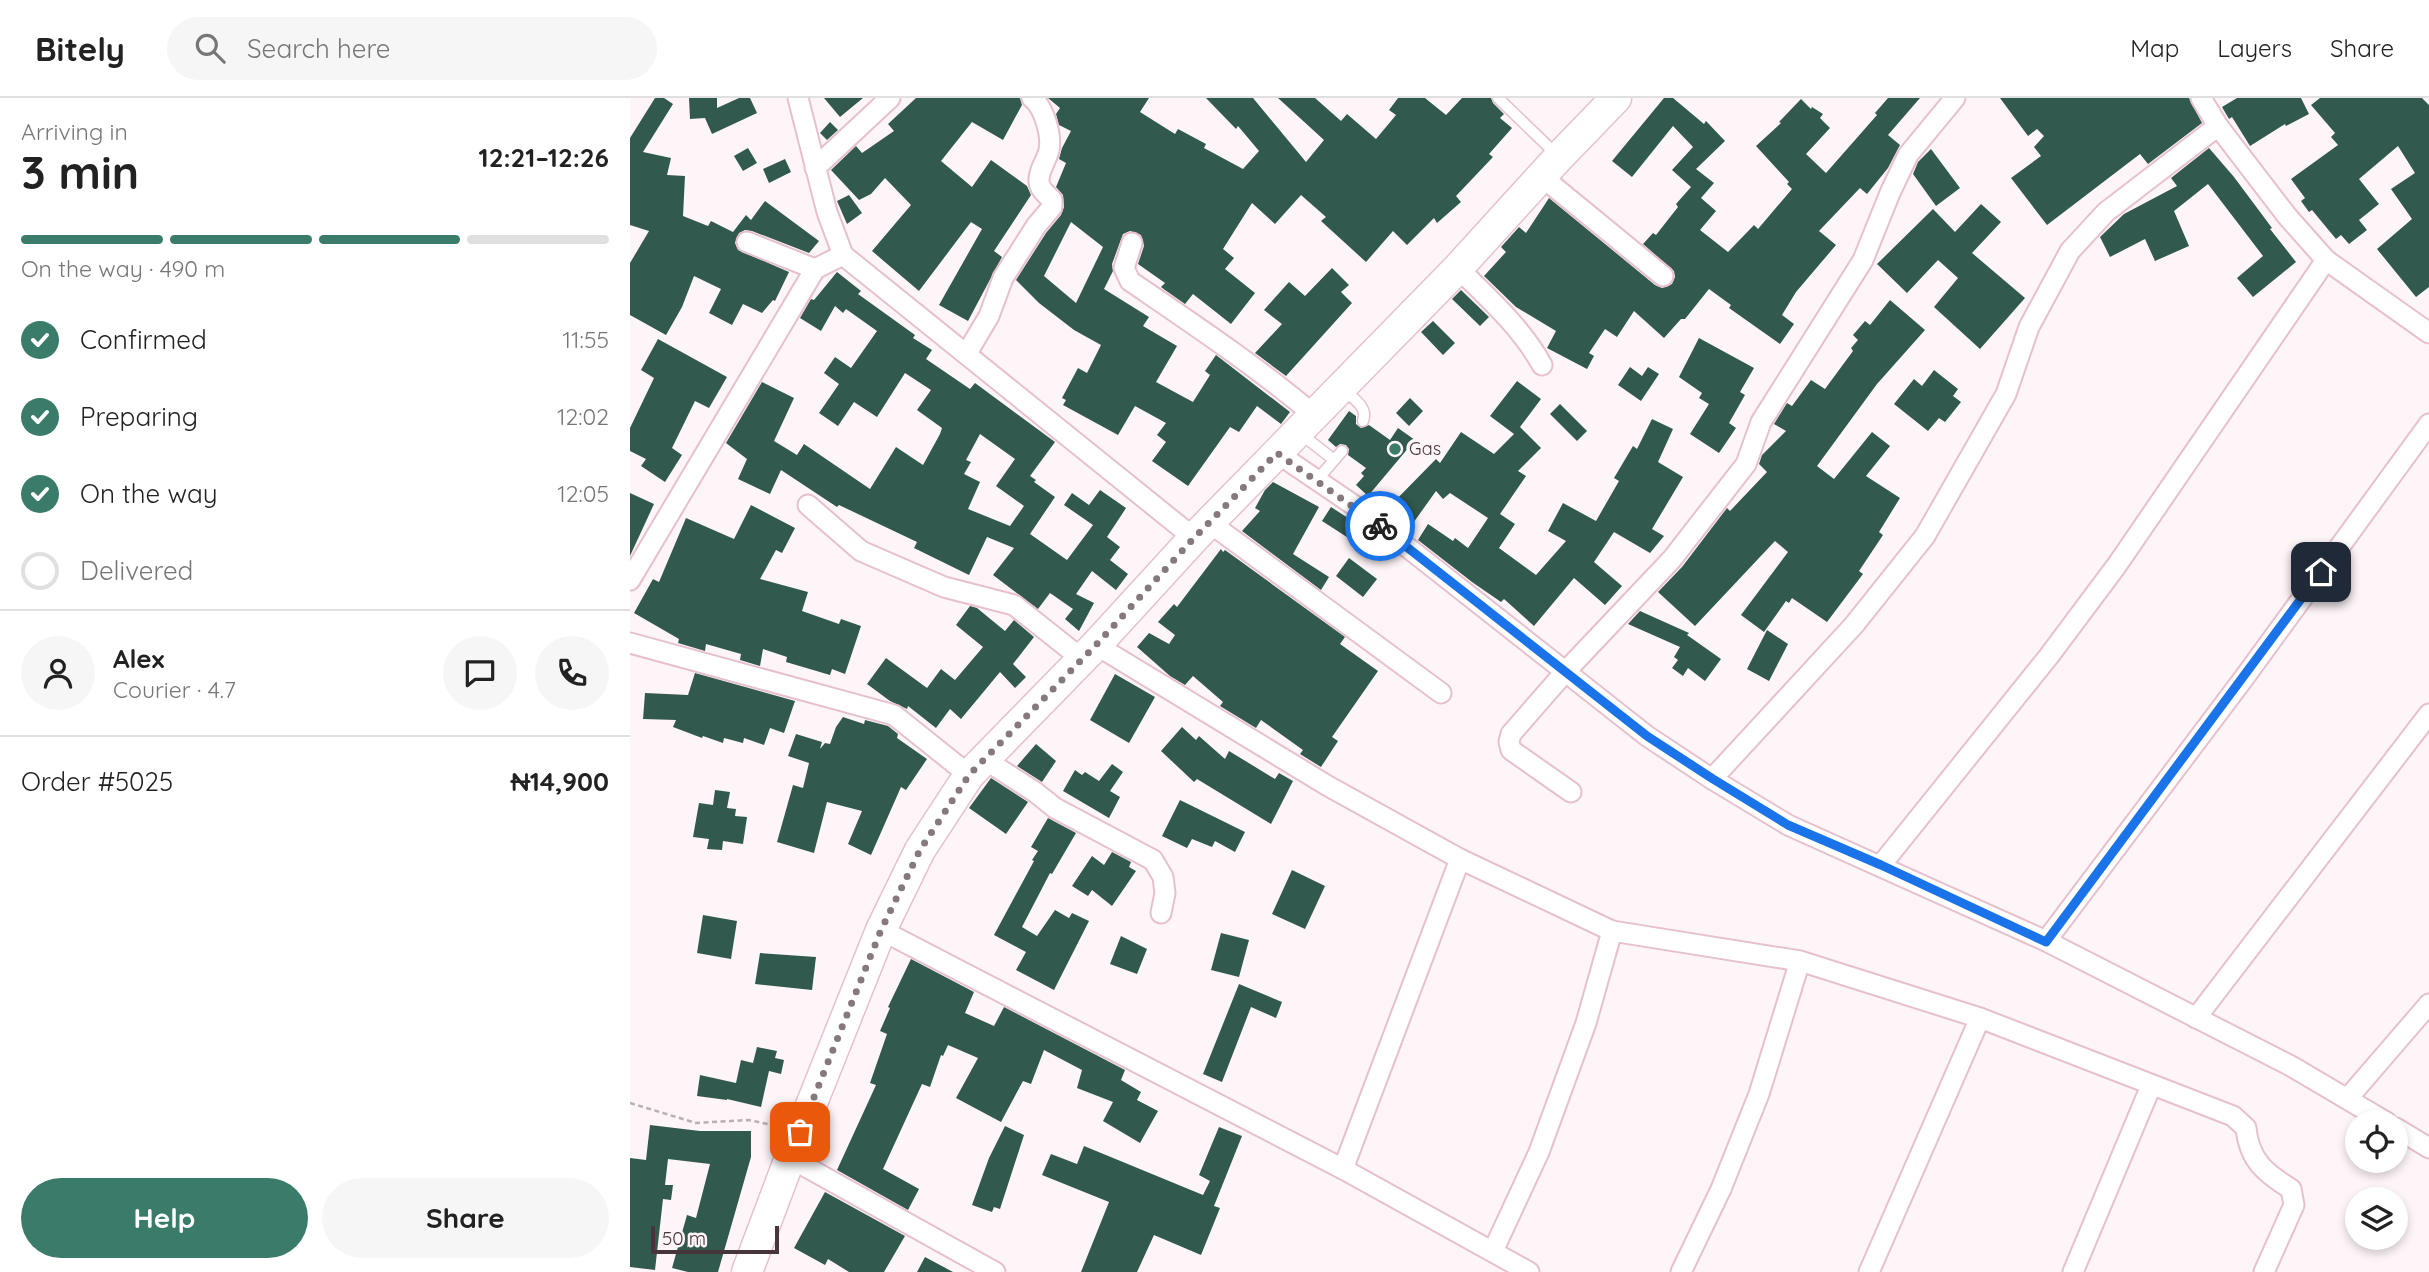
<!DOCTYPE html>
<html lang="en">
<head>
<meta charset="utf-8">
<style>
	body { margin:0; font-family:Quicksand,sans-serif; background:#f6f6f6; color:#222; height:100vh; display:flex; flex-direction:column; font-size:26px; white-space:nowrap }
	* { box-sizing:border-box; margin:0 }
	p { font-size:23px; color:#767676 }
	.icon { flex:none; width:38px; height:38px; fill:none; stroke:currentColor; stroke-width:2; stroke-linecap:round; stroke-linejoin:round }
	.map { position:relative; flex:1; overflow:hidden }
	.drawer { display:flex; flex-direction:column; background:#fff; width:630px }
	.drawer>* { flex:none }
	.controls { position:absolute; left:1715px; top:1012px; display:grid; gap:14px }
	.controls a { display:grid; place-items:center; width:63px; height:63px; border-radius:50%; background:#fff; box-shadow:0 4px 10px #0003; font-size:35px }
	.scale { position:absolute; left:21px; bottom:18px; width:128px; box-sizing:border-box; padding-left:7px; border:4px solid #46363c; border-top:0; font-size:19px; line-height:24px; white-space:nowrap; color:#46363c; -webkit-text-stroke:5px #fef5f8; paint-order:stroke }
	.pin { position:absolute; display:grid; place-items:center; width:60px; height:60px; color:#fff; margin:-30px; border-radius:14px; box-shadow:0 4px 10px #0006 }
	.courier { position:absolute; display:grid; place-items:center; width:70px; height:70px; margin:-35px; border:5px solid #1a73e8; border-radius:50%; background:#fff; color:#222; box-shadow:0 2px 9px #0007 }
	.summary em { font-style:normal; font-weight:700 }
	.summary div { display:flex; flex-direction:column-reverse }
	.summary { display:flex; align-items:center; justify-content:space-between; height:119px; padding:0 21px }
	h1 { font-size:46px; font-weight:700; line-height:52px }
	.bar { display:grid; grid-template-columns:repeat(4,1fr); gap:10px 7px; align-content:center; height:84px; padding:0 21px }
	.bar i { height:9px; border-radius:5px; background:#e0e0e0 }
	.bar .active { background:#3b7b6a }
	.bar p { grid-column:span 4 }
	.line { display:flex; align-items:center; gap:18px; padding:0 21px; border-top:2px solid #e0e0e0 }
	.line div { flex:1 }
	.round { display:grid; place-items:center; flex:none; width:74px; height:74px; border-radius:37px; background:#f6f6f6 }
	ol { padding:0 21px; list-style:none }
	li { display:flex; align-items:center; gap:21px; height:77px }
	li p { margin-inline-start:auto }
	li .icon { padding:7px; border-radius:50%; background:#3b7b6a; color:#fff; stroke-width:4 }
	li:last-child { color:#767676 }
	li i { width:38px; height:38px; border:4px solid #e0e0e0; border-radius:50% }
	.button { display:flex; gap:14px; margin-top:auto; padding:14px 21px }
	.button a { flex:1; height:80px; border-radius:42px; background:#3b7b6a; color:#fff; font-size:28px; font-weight:700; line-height:80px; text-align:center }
	.button a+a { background:#f6f6f6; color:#222 }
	header { display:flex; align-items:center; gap:42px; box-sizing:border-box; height:98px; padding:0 35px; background:#fff; border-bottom:2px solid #e0e0e0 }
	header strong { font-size:33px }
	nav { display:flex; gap:38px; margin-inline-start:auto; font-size:24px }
	.search { width:490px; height:63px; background:#f6f6f6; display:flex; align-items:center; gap:18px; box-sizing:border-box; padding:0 24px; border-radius:38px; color:#767676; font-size:26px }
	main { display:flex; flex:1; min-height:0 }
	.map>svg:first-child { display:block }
</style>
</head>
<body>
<header>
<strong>Bitely</strong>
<div class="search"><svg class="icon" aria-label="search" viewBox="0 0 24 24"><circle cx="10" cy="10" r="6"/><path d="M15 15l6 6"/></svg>Search here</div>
<nav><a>Map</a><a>Layers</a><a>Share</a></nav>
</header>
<main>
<section class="drawer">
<div class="summary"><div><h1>3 min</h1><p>Arriving in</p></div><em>12:21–12:26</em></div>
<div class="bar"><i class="active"></i><i class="active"></i><i class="active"></i><i></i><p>On the way · 490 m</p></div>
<ol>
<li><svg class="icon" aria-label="check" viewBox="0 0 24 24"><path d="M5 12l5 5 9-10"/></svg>Confirmed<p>11:55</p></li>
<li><svg class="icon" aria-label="check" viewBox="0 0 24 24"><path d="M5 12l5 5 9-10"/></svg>Preparing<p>12:02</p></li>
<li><svg class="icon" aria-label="check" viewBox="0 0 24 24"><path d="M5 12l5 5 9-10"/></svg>On the way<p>12:05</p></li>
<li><i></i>Delivered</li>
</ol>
<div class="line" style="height:126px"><a class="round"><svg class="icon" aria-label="person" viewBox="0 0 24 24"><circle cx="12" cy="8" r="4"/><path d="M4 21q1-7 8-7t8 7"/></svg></a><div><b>Alex</b><p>Courier · 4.7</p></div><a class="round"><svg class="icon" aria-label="chat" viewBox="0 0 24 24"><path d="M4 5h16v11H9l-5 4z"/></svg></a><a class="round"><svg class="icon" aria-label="phone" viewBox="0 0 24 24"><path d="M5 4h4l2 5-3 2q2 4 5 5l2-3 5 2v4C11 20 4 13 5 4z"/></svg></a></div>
<div class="line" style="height:91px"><div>Order #5025</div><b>₦14,900</b></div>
<div class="button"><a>Help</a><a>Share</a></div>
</section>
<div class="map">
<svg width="1799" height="1174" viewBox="0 0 1799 1174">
	<rect width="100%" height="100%" fill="#fef5f8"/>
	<g fill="#32594e" fill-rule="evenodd">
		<path d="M25 0H34L43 6 13 54 41 60 37 77 55 78 53 118 78 128 81 123 103 134 116 117 121 122 135 103 189 143 179 155 122 133 115 132 109 135 105 145 108 152 159 174 145 203 143 202 132 215 113 206 102 227 79 215 91 191 64 178 52 209 36 237 0 217V165L19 133 0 127V40Z"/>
		<path d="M59 0H87V10L109 0H120L127 15 82 36 75 20 60 21Z"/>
		<path d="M194 0H233L210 19Z"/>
		<path d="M286 0H390L392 7 373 42 342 24 311 63 342 89 361 62 397 88 401 97 364 153 372 159 338 223 309 207 352 131 341 124 289 193 242 153 281 107 255 80 241 96 229 102 201 72 226 48 232 55 264 33 258 26Z"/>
		<path d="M418 0H519L510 14 545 36 548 31 576 46 574 50 613 71 629 53 608 28 606 31 576 0H623L676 64 694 42 648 0H685L711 23 717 16 746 41 766 17 759 12 768 0H795L816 17 832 0H861L863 5 874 16 870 20 882 30 859 56 863 59 826 98 831 104 807 125 804 120 777 147 763 133 736 164 691 123 696 119 671 97 645 126 622 105 593 151 604 160 595 171 625 195 601 226 563 196 555 206 535 192 531 189 535 185 508 166 514 148 511 137 500 133 493 136 482 166 483 173 474 191 519 219 513 228 547 248 526 284 563 304 580 277 575 273 586 257 660 314 651 326 627 308 609 334 600 329 558 388 522 363 536 344 527 337 536 325 505 308 488 337 433 307 436 302 432 300 448 270 457 275 471 247 444 232 409 205 386 182 416 135 431 117 434 109 433 97 426 89 436 65 429 61 432 50 441 33 429 27 426 16 430 10ZM441 124 473 149 446 205 414 178Z"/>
		<path d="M1034 0H1043L1074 26 1076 23 1095 43 1066 71 1084 85 1071 100 1086 113 1070 132 1098 154 1124 127 1128 131 1162 91 1157 86 1159 84 1126 48 1151 25 1149 24 1171 1 1181 11 1182 9 1193 16 1190 20 1200 30 1176 56 1196 75 1247 17 1245 15 1258 0H1290L1258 37 1270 47 1258 70 1237 96 1230 90 1189 133 1206 147 1166 194 1152 217 1164 226 1150 246 1099 210 1101 207 1079 191 1055 221H1051L1034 240 1004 213 987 239 975 231 959 255 964 258 957 271 917 250 926 233 886 209 854 178 876 154 871 149 889 129 896 135 919 100 1025 187 1032 190 1042 186 1045 179 1044 173 1013 146 1023 135 1026 137 1048 109 1046 106 1061 89 1042 72 1063 49 1043 28 1002 79 982 63Z"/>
		<path d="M1370 0H1559L1572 25 1518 66 1510 56 1417 127 1381 80 1411 58 1404 49 1414 38 1407 31 1398 38Z"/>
		<path d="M1607 0H1671L1679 16 1656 28 1655 26 1620 48 1602 19 1599 21 1592 9Z"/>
		<path d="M1690 0H1792L1799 7V189L1786 199 1747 151 1782 121 1761 91 1785 75 1768 48 1729 81 1749 106 1729 122 1737 132 1719 146 1711 137 1706 141 1682 112 1679 114 1671 103 1675 100 1661 81 1708 47 1701 39 1705 35 1681 7Z"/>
		<path d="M200 24 208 32 197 42 190 35Z"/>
		<path d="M118 50 127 65 113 73 104 58Z"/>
		<path d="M1579 50 1604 79 1642 130 1640 131 1666 164 1623 199 1607 180 1633 158 1578 86 1544 113 1559 148 1525 163 1515 141 1480 159 1470 139 1494 116 1547 88 1541 80Z"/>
		<path d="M1301 51 1330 90 1306 108 1283 76 1288 64Z"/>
		<path d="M155 61 161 74 139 85 133 71Z"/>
		<path d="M219 97 232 115 217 126 207 103Z"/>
		<path d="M1351 106 1371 124 1342 155 1395 200 1350 251 1304 209 1328 180 1308 162 1277 195 1247 166 1303 111 1325 134Z"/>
		<path d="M702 170 719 187 711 194 722 205 656 278 625 255 652 226 634 212 659 184 675 198Z"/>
		<path d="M207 174 231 193 228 196 285 237 283 240 302 252 296 261 340 291 345 285 425 344 400 378 406 382 404 384 425 399 400 436 437 462 463 427 434 407 442 395 459 407 470 392 496 410 477 439 490 449 480 462 498 476 486 492 462 473 446 496 464 505 449 533 435 521 443 511 420 495 408 511 363 477 384 450 357 439 339 477 284 450 287 444 209 407 207 409 151 372 140 396 108 381 117 361 96 345 132 284 164 300 144 343 167 357 174 346 240 391 266 349 293 367 310 336 312 330 287 312 301 292 275 275 247 319 224 304 208 328 189 315 209 286 194 275 205 259 221 270 247 233 216 211 213 215 205 208 191 233 170 220 181 201 184 202ZM350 336 385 361 366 388 394 408 380 428 338 411 350 384 334 376 341 364 336 362Z"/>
		<path d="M831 192 859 219 850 228 822 201Z"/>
		<path d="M1260 202 1295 232 1247 286 1187 368 1204 381 1242 334 1260 348 1236 378 1270 400 1249 434 1253 437 1229 473 1233 476 1197 524 1162 500 1159 505 1156 503 1134 534 1111 517 1158 454 1145 443 1065 528 1028 494 1052 469 1097 410 1100 413 1137 374 1129 366 1132 357 1156 333 1144 326 1157 305 1162 308 1181 282 1195 291 1223 253 1221 250 1228 242 1223 237 1235 223 1240 227Z"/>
		<path d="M803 223 825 245 813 257 791 234Z"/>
		<path d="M1069 240 1124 270 1110 294 1115 297 1099 325 1106 330 1089 355 1060 336 1079 306 1069 300 1072 295 1049 279Z"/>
		<path d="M28 241 97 279 79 310 65 303 42 350 52 357 35 384 11 368 16 361 0 353V330L24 280 11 272Z"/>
		<path d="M1000 269 1012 278 1018 269 1029 276 1011 303 988 287Z"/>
		<path d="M1304 272 1328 291 1323 298 1331 304 1315 324 1309 320 1298 333 1264 306 1284 281 1292 288Z"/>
		<path d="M887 283 911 301 890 329 911 350 888 373 896 378 870 416 885 426 869 450 906 477 936 443 918 433 933 405 966 423 989 383 984 380 1003 348 1007 351 1022 321 1043 331 1028 364 1053 379 1022 431 1034 438 1020 455 984 434 964 464 992 488 975 507 944 480 904 528 874 501 871 504 842 484 788 442 798 426 823 443 825 440 838 450 858 420 820 395 813 401 806 393 781 428 757 411 806 361 810 365 831 334 864 356 884 336 860 318Z"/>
		<path d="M780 300 793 313 779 328 766 315Z"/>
		<path d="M930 306 957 333 947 343 920 316Z"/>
		<path d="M719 313 726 318V326L731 330 739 327 760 342 768 330 785 342 738 398 726 387 734 378 731 375 736 370 718 357 719 351 716 347 710 346 706 349 698 342Z"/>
		<path d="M643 384 689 409 663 456 699 479 691 492 612 433 630 413 625 410 635 392Z"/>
		<path d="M0 395 24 406 0 458Z"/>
		<path d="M121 407 165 430 152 455 146 452 130 481 178 494 172 513 209 526 211 521 231 528 215 576 202 571 200 577 156 564 157 559 133 551 130 568 110 562 111 556 76 546 75 553 48 545 49 541 4 515 23 481 29 484 56 420 104 441Z"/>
		<path d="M701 409 718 420 717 422 726 430 720 441 692 423Z"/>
		<path d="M591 451 593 454 595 452 715 539 710 546 748 573 702 639 708 643 691 669 670 656 673 652 631 622 626 630 590 608 593 604 563 578 555 587 540 578 507 549 519 535 539 546 545 537 528 524 544 506 547 509Z"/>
		<path d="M719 460 747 481 733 499 706 478Z"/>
		<path d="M340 508 347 510 375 533 384 522 404 539 383 566 396 579 385 590 370 574 331 621 320 611 306 630 278 608 277 611 260 603 237 586 256 560 297 590 311 571 325 582 353 549 326 527Z"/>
		<path d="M1010 513 1059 535 1057 537 1091 561 1075 583 1058 570 1053 578 1042 570 1048 562 1044 559 1050 549 998 526Z"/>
		<path d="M1137 532 1158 546 1139 583 1117 571Z"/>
		<path d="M65 575 165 603 154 635 140 630 134 647 114 640 113 645 94 640 93 645 73 638 72 640 43 629 46 622 13 621 15 595 58 597Z"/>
		<path d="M485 576 525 599 499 645 460 622Z"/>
		<path d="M213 619 234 626 235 622 258 628 268 636 267 640 297 661 276 692 271 689 241 757 218 746 232 713 197 704 184 755 147 744 163 687 173 690 179 665 158 658 166 636 192 644 190 651 195 645 200 646 206 629Z"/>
		<path d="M552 629 566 642 569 638 595 661 599 653 645 681 649 675 663 683 641 726 567 681 564 684 531 653Z"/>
		<path d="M406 646 426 663 412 684 387 668Z"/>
		<path d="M482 666 493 674 480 693 490 699 479 720 433 693 445 672 452 677 455 674 469 683Z"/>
		<path d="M361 680 398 704 376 736 339 710Z"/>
		<path d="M85 692 100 694 97 710 106 711 105 718 117 719 113 746 93 743 92 752 77 751 79 741 63 739 69 705 83 707Z"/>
		<path d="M550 702 615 734 605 754 585 743 582 749 562 741 557 750 532 738Z"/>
		<path d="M418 720 446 735 422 776 420 775 392 829 407 838 425 812 439 820 442 815 459 823 424 892 386 872 396 854 364 837 404 763 402 762 408 753 401 749Z"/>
		<path d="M482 754 501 764 499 769 506 773 482 808 462 792 458 798 442 788 462 758 474 767Z"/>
		<path d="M662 772 695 788 675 831 642 816Z"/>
		<path d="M73 817 107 823 101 861 67 855Z"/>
		<path d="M591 835 619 842 609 879 581 872Z"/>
		<path d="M491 838 517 851 507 876 480 866Z"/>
		<path d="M130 855 186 859 182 892 125 886Z"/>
		<path d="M281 861 344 894 335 915 364 928 374 909 495 972 491 982 511 994 507 1002 528 1013 510 1045 473 1023 483 1004 447 990 452 972 414 952 401 986 393 983 371 1024 326 1000 348 960 318 947 313 958 311 957 300 989 292 986 253 1071 289 1091 278 1112 207 1072 246 987 240 985 257 936 250 933 260 910 258 909Z"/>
		<path d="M609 886 652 904 646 920 621 909 592 984 573 976Z"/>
		<path d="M127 949 147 953 145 960 154 962 151 976 139 973 131 1009 97 1001V1002L67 998 70 977 106 985 111 962 123 965Z"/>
		<path d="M20 1027 70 1033H121V1059L88 1174H58L42 1170 57 1117 66 1120 80 1066 38 1061 35 1087H43L41 1102 33 1101 25 1172 0 1169V1060L16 1062Z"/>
		<path d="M375 1028 394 1037 370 1111 364 1109 362 1114 342 1107 359 1060Z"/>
		<path d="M589 1029 612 1038 584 1108 590 1110 571 1157 524 1137 507 1174H451L479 1104 412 1077 421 1056 447 1066 454 1048 573 1097 580 1083 569 1077Z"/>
		<path d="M195 1094 275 1138 254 1174H219L198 1161 195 1167 164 1150Z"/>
		<path d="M295 1159 323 1174H287Z"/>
	</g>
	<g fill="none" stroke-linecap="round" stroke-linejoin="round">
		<g stroke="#e7c0cd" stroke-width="13">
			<g id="service">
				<path d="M868 0 926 56"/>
				<path d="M714 292C724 301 738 309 733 323"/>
				<path d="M671 336 704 362"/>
				<path d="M687 382 712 353"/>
			</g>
		</g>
		<g stroke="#e7c0cd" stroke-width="23">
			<g id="minor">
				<path d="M168 0 197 114 213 157 564 440"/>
				<path d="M1571 0 1588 28 1657 118 1696 162 1799 235"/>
				<path d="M185 70 260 0"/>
				<path d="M911 78 1033 178"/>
				<path d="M117 144 185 171"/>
				<path d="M502 145 494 170 500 183C563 226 626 268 684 317"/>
				<path d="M828 170C859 201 891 229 912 267"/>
				<path d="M337 255 359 218 373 180 406 128 422 109V102C417 97 410 92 409 84 408 73 417 62 419 52 422 38 414 9 402 0"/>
				<path d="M647 355 725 408 1017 638 1082 681 1158 727 1416 843 1661 968 1756 1024"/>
				<path d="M178 407 231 453 314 489 384 507 452 561"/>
				<path d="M580 425 811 595"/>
				<path d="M0 482 185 171 213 157"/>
				<path d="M0 545 264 617 339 677"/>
				<path d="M466 547 698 688 830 761 982 833 1170 863 1350 920 1603 1018 1616 1030C1619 1062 1635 1075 1661 1091L1664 1107 1634 1174"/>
				<path d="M354 661 405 694 425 710 523 762 533 779 535 795 531 815"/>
				<path d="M1082 681 1224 527 1295 438 1376 296 1399 229 1440 153 1476 114 1588 28"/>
				<path d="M941 694 881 652 879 644 881 636 935 574 1042 461 1116 366 1131 324 1233 162 1260 95 1278 57 1325 0"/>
				<path d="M1251 767 1419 558 1487 467 1696 162"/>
				<path d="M251 832 713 1071 899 1174"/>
				<path d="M1416 843 1614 580 1799 326"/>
				<path d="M1566 920 1799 616"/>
				<path d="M1718 1000 1799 906"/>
				<path d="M1766 1030 1799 1050"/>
				<path d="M160 1060 365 1174"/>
				<path d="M713 1071 830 761"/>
				<path d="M863 1153 909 1054 956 925 982 833"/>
				<path d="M1051 1174 1091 1091 1129 996 1170 863"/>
				<path d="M1239 1174 1350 920"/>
				<path d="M1443 1174 1521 988"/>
			</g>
		</g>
		<g stroke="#e7c0cd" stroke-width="33">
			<path id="primary" d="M117 1174 160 1060 251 832 290 752 339 677 466 547 564 440 828 170 929 59 986 0"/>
		</g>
		<path stroke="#bbafb3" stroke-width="2.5" stroke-dasharray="5 3.5" stroke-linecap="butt" d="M0 1005 66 1025 119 1022 147 1028"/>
		<use href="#service" stroke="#fff" stroke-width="10"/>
		<use href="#minor" stroke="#fff" stroke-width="19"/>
		<use href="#primary" stroke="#fff" stroke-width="30"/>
	</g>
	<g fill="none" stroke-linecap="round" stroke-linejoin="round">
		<path stroke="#86797e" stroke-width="7" stroke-dasharray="0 12.6" d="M170 1034 251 832 290 752 339 677 466 547 564 440 647 355 750 428"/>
		<path stroke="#1a73e8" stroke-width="9" d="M750 428 1017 638 1083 681 1158 727 1251 767 1416 844 1691 474"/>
	</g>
	<circle fill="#3b7b6a" stroke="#fef5f8" stroke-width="2.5" cx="765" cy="351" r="7"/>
	<g text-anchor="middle" stroke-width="7" stroke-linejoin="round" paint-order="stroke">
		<g font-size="18" fill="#46363c" stroke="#fef5f8" text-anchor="start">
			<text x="779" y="357">Gas</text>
		</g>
	</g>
</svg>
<div class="controls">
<a><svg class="icon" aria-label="locate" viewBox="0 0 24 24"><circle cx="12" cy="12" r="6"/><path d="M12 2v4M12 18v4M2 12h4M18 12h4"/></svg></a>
<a><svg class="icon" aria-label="layers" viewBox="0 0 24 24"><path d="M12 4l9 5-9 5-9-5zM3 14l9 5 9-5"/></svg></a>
</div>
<div class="scale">50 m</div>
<div class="pin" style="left:170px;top:1034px;background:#ea580c"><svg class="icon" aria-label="bag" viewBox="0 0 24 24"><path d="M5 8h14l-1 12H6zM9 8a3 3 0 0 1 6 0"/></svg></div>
<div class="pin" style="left:1691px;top:474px;background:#1f2937"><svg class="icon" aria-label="home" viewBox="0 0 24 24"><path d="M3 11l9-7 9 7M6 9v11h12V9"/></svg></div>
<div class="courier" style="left:750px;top:428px"><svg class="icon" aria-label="bike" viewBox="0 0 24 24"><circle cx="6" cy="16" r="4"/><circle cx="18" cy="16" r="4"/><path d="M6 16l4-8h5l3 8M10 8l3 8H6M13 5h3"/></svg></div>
</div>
</main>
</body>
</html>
